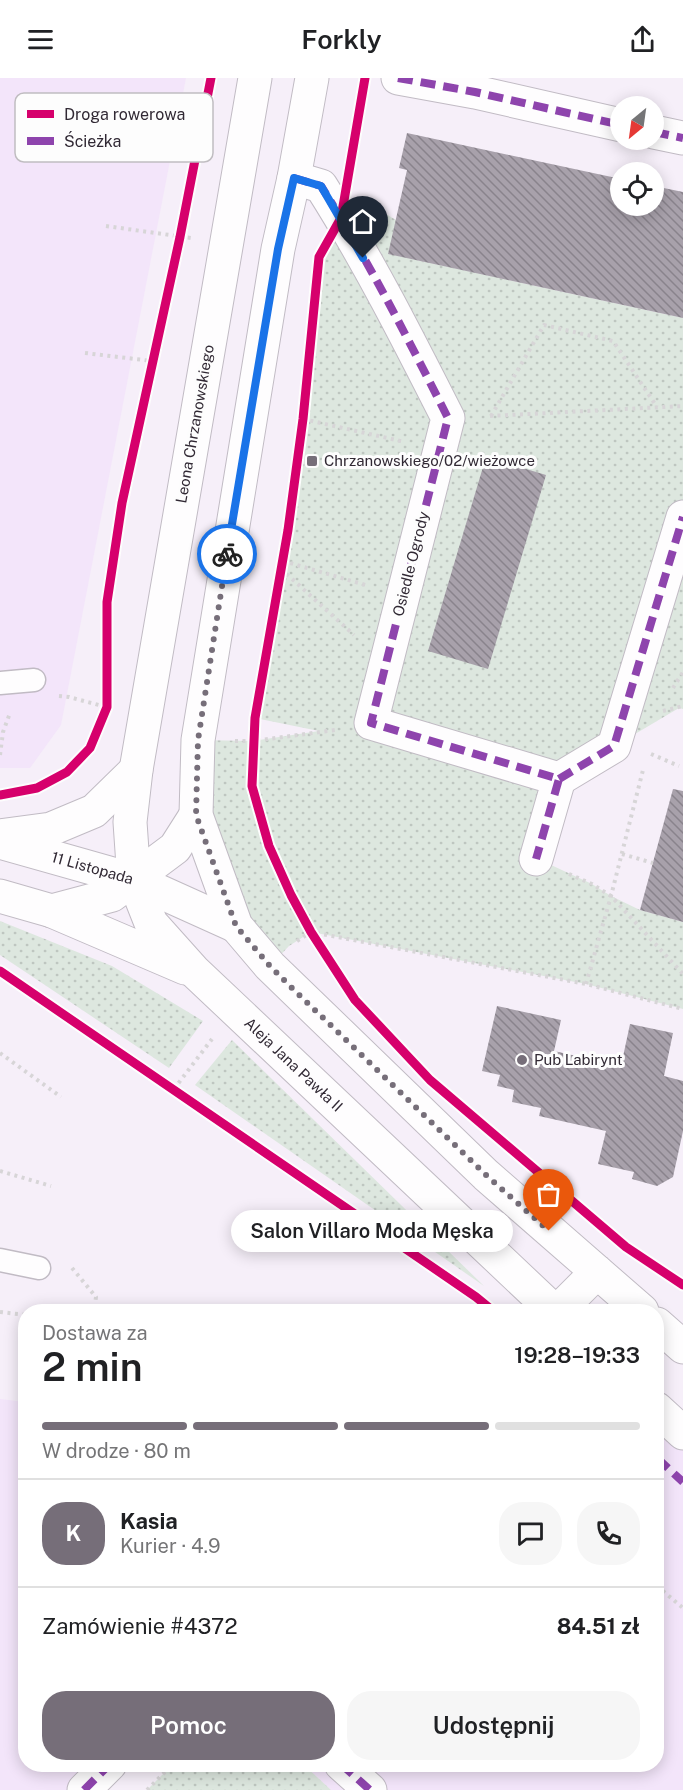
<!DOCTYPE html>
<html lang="pl">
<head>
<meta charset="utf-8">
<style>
	body { margin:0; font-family:"Public Sans",sans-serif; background:#f6f6f6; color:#202124; height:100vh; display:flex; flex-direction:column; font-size:22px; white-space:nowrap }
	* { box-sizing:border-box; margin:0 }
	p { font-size:20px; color:#757577 }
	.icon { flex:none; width:33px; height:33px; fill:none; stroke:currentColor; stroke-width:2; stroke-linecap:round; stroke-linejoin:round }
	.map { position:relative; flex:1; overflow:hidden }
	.panel { position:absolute; left:18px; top:1226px; width:646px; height:468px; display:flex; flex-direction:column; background:#fff; border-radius:24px; box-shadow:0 3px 15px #0003 }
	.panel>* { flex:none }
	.needle { width:39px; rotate:209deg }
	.fabs { position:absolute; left:610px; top:18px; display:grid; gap:12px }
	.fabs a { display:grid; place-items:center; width:54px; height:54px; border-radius:50%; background:#fff; box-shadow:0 3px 15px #0003; font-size:30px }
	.pin { position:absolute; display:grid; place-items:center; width:51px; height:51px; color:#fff; margin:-62px -26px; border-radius:50% 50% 50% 0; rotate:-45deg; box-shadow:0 0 6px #0007 }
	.pin .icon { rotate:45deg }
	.courier { position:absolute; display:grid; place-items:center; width:60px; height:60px; margin:-30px; border:4px solid #1a73e8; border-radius:50%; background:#fff; color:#222; box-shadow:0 2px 8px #0007 }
	.bubble { position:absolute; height:42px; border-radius:21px; background:#fff; box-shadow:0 3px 15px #0003; font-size:20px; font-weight:600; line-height:42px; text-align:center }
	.overview em { font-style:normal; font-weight:600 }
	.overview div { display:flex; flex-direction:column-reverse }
	.overview { display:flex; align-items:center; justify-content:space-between; height:102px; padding:0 24px }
	h1 { font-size:39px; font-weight:600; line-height:45px }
	.bar { display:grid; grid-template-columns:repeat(4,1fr); gap:9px 6px; align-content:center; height:72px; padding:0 24px }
	.bar i { height:8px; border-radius:4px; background:#e0e0e0 }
	.bar .active { background:#766e79 }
	.bar p { grid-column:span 4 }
	.line { display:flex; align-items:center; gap:15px; padding:0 24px; border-top:2px solid #e0e0e0 }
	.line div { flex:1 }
	.round { display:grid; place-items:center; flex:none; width:63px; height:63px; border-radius:24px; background:#f6f6f6 }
	.primary-button { display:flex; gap:12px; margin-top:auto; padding:12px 24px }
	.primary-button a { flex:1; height:69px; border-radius:24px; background:#766e79; color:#fff; font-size:24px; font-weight:600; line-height:69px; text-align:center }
	.primary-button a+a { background:#f6f6f6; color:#202124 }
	header { display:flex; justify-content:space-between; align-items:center; height:78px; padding:0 24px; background:#fff; font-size:27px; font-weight:600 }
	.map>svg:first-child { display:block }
</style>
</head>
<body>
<header><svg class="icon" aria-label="menu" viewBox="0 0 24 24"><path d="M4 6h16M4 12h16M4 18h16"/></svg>Forkly<svg class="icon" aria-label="share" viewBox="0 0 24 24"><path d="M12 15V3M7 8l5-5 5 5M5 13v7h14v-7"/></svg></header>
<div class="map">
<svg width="683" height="1712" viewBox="0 0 683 1712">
	<defs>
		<pattern id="grass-dots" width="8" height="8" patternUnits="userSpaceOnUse" patternTransform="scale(1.5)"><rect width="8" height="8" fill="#dde7df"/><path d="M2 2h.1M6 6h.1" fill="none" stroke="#bec6c0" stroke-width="1.8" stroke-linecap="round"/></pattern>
		<pattern id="building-back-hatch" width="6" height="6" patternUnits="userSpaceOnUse" patternTransform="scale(1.5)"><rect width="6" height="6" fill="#a8a1ab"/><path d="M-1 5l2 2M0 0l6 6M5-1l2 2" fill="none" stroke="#89838c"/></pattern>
	</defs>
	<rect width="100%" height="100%" fill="#f6eff9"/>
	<g fill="#f3e5fa">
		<path d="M0 0H186L61 647 30 690H0Z"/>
		<path d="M0 1321 25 1324 26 1686H110L84 1712H0Z"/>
		<path d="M657 1331 683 1355V1712H331L303 1686H657Z"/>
	</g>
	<g fill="url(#grass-dots)">
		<path d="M374 129 396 142 389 176 683 240V631L679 630 559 701 536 780 592 806 611 818 640 832 683 844V931L586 906 311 854 289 868 270 888 215 790 198 662 253 663 319 653 255 640 288 452 303 341 319 179 341 140 364 179Z"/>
		<path d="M0 843 112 888 203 943 169 990 0 877Z"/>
		<path d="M232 962 484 1208 195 1007Z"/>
		<path d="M173 1686H303L331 1712H147Z"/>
	</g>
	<g fill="url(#building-back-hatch)">
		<path d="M407 55 621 101V128H654V108L683 114V240L388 176 407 92 399 90Z"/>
		<path d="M486 379 546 397 488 591 428 573Z"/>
		<path d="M673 711 683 713V844L640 832Z"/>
		<path d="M497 928 561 942 554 973 621 988 630 946 673 955 664 998 683 1003V1053L673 1099 657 1108 632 1101 634 1094 598 1086 606 1053 539 1038 541 1030 512 1024 514 1012 497 1008 500 997 482 993Z"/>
	</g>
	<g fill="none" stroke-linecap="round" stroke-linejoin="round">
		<g stroke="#c1bbc4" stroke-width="25">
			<g id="service">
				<path d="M0 605 34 602"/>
				<path d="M0 1182 39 1190"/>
			</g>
		</g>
		<g stroke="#c1bbc4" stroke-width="35">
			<g id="minor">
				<path d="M398 0 475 14 621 47"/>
				<path d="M654 54 683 60"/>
				<path d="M294 100 321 108C368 182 408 261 448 340L371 645 559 701 536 781"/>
				<path d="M559 701 614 668 683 439"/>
				<path d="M341 1686 370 1712"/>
				<path d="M84 1712 110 1686"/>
			</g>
		</g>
		<g stroke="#c1bbc4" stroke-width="35">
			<g id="tertiary">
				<path id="s1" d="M255 0 136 692 130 744 134 802 151 845 194 893 554 1233"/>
				<path d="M312 0 294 100 278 171 198 662 196 737 236 848 270 888 486 1097 642 1233"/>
				<path d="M0 758 51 751 94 733 136 692"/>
				<path id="s2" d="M0 764 134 802 236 848"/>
				<path d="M0 818 52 833 185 890"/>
				<path d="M52 833 112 817 175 770 196 737"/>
				<path d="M558 1233 597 1194"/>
				<path d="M657 1246 683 1269"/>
				<path d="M657 1331 683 1355"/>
			</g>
		</g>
		<g stroke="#d7d5d7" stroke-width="4" stroke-dasharray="3 4.5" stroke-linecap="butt">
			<path d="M106 148 191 160"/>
			<path d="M85 275 152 283"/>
			<path d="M490 338 683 328"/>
			<path d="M491 338 544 247 613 263 657 329"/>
			<path d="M303 341 405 364"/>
			<path d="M283 483 369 508"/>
			<path d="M281 491 354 557"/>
			<path d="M673 610 683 594"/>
			<path d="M59 618 69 619 110 630"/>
			<path d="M663 633 683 628"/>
			<path d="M235 663H253L335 652"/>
			<path d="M651 676 679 688"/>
			<path d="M0 677 3 654 10 635"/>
			<path d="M622 776 653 785"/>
			<path d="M569 796 592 806 611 818 683 896"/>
			<path d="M297 863 311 854 586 906 683 931"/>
			<path d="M586 906 611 818 643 692"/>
			<path d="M0 975 61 1019"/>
			<path d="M174 1011 212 961"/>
			<path d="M0 1093 51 1108"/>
			<path d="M72 1190 96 1219 94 1233"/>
			<path d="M0 1234 26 1237"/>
			<path d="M657 1508 683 1530"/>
			<path d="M147 1712 173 1686"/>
		</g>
		<use href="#service" stroke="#fefdfe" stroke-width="22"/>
		<use href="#minor" stroke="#fefdfe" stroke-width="33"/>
		<use href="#tertiary" stroke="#fefdfe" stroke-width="33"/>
		<g stroke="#8e44ad" stroke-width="8" stroke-dasharray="15 8" stroke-linecap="butt">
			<path d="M398 0 475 14 621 47"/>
			<path d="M654 54 683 60"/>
			<path d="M294 100 321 108C368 182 408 261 448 340L371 645 559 701 536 781"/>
			<path d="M559 701 614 668 683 439"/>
			<path d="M657 1380 683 1404"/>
			<path d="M341 1686 370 1712"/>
			<path d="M84 1712 110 1686"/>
		</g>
		<g stroke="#fdfdfd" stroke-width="13">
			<g id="cycleway">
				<path d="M365 0 341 140 319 179 303 341 288 452 255 640 252 708 269 768 291 817 311 854 355 922 430 1002 626 1169 683 1207"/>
				<path d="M0 717 37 710 67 694 90 670 107 629V524L122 425 180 159 211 0"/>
				<path d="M0 893 476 1219 493 1233"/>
			</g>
		</g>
		<use href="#cycleway" stroke="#d6006c" stroke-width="9"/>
	</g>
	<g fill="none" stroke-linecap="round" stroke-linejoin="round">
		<path stroke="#766e79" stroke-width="6" stroke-dasharray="0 10.8" d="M227 476 198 662 196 737 236 848 270 888 290 908 486 1097 549 1153"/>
		<path stroke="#1a73e8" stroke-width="8" d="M227 476 278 171 294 100 321 108 363 180"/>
	</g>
	<g fill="#766e79" stroke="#fdfdfd" stroke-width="2">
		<rect x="306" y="377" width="12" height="12" rx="3"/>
		<circle cx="522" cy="982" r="6"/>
	</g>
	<g text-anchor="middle" stroke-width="6" stroke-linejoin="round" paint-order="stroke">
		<g font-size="15" fill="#312934" stroke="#fdfdfd">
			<text transform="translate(195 346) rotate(-80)" y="5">Leona Chrzanowskiego</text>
			<text transform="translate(411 486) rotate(-76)" y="5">Osiedle Ogrody</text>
			<text dy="5" stroke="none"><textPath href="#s2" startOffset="96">11 Listopada</textPath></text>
			<text dy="5" stroke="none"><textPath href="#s1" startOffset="1060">Aleja Jana Pawła II</textPath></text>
		</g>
		<g font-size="15" fill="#312934" stroke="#fdfdfd" text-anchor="start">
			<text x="324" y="388">Chrzanowskiego/02/wieżowce</text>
			<text x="534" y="987">Pub Labirynt</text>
		</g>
	</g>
	<rect x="15" y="15" width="198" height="69" rx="9" fill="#fdfdfd" stroke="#c0bdc1" stroke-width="1.5"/>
	<rect x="27" y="32" width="27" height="8" fill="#d6006c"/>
	<rect x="27" y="59" width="27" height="8" fill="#8e44ad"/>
	<g font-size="16" fill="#312934">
		<text x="64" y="42">Droga rowerowa</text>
		<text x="64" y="69">Ścieżka</text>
	</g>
</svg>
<div class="fabs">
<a><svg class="needle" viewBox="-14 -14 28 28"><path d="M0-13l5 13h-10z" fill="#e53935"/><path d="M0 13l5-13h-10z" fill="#757577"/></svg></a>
<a><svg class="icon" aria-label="locate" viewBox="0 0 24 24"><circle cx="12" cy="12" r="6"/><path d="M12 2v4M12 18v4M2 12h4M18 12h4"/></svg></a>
</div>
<div class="pin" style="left:549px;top:1153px;background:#ea580c"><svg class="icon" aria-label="bag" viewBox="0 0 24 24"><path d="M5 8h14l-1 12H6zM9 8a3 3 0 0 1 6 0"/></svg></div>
<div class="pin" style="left:363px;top:180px;background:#1f2937"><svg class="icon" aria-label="home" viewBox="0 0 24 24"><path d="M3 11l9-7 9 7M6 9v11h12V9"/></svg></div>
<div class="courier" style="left:227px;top:476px"><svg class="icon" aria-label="bike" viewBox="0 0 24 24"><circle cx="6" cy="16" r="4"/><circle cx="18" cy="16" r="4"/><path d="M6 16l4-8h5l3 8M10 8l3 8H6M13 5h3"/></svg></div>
<div class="bubble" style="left:231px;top:1132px;width:282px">Salon Villaro Moda Męska</div>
<section class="panel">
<div class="overview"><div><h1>2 min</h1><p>Dostawa za</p></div><em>19:28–19:33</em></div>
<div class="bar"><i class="active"></i><i class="active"></i><i class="active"></i><i></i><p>W drodze · 80 m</p></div>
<div class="line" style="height:108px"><b class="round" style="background:#766e79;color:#fff">K</b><div><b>Kasia</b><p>Kurier · 4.9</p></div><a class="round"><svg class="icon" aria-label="chat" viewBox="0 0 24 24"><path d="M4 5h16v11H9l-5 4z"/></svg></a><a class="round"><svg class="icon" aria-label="phone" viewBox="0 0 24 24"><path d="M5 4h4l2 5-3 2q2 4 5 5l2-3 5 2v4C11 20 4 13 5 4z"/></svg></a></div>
<div class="line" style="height:78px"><div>Zamówienie #4372</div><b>84.51 zł</b></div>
<div class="primary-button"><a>Pomoc</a><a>Udostępnij</a></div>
</section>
</div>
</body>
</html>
